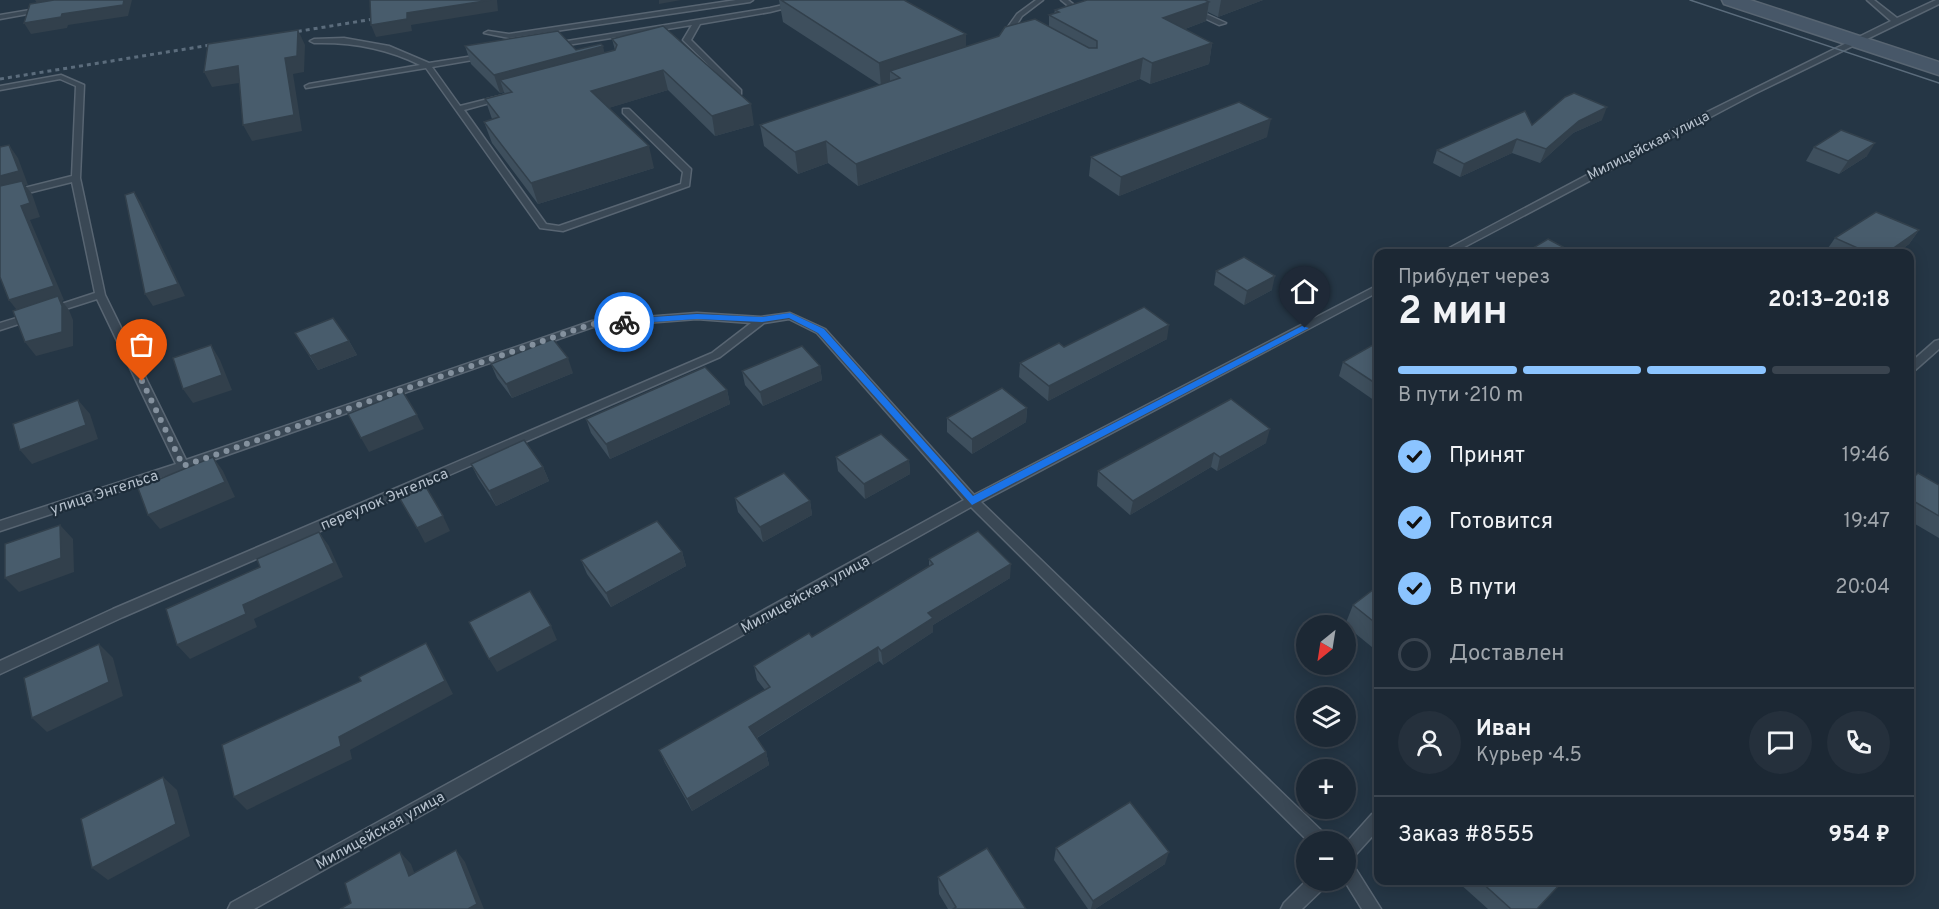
<!DOCTYPE html>
<html lang="ru">
<head>
<meta charset="utf-8">
<style>
	body { margin:0; font-family:Overpass,sans-serif; background:#25303c; color:#f1f3f6; height:100vh; display:flex; flex-direction:column; font-size:22px; white-space:nowrap }
	* { box-sizing:border-box; margin:0 }
	p { font-size:20px; color:#a0a6ac }
	.icon { flex:none; width:33px; height:33px; fill:none; stroke:currentColor; stroke-width:2; stroke-linecap:round; stroke-linejoin:round }
	.map { position:relative; flex:1; overflow:hidden }
	.panel { position:absolute; left:1374px; top:249px; width:540px; height:636px; display:flex; flex-direction:column; background:#1c2834; border-radius:12px; box-shadow:0 3px 15px #0003,0 0 0 2px #3a444f }
	.panel>* { flex:none }
	.needle { width:39px; rotate:210deg }
	.controls { position:absolute; left:1296px; top:615px; display:grid; gap:12px }
	.controls a { display:grid; place-items:center; width:60px; height:60px; border-radius:50%; background:#1c2834; box-shadow:0 3px 15px #0003,0 0 0 2px #3a444f; font-size:30px }
	.pin { position:absolute; display:grid; place-items:center; width:51px; height:51px; color:#fff; margin:-62px -26px; border-radius:50% 50% 50% 0; rotate:-45deg; box-shadow:0 0 6px #0007 }
	.pin .icon { rotate:45deg }
	.courier { position:absolute; display:grid; place-items:center; width:60px; height:60px; margin:-30px; border:4px solid #1a73e8; border-radius:50%; background:#fff; color:#222; box-shadow:0 2px 8px #0007 }
	.summary em { font-style:normal; font-weight:700 }
	.summary div { display:flex; flex-direction:column-reverse }
	.summary { display:flex; align-items:center; justify-content:space-between; height:102px; padding:0 24px }
	h1 { font-size:39px; font-weight:700; line-height:45px }
	.bar { display:grid; grid-template-columns:repeat(4,1fr); gap:9px 6px; align-content:center; height:72px; padding:0 24px }
	.bar i { height:8px; border-radius:4px; background:#3a444f }
	.bar .on { background:#8bc4ff }
	.bar p { grid-column:span 4 }
	.line { display:flex; align-items:center; gap:15px; padding:0 24px; border-top:2px solid #3a444f }
	.line div { flex:1 }
	.round { display:grid; place-items:center; flex:none; width:63px; height:63px; border-radius:32px; background:#25303c }
	ol { padding:0 24px; list-style:none }
	li { display:flex; align-items:center; gap:18px; height:66px }
	li p { margin-inline-start:auto }
	li .icon { padding:6px; border-radius:50%; background:#8bc4ff; color:#111; stroke-width:4 }
	li:last-child { color:#a0a6ac }
	li i { width:33px; height:33px; border:3px solid #3a444f; border-radius:50% }
	.map>svg:first-child { display:block }
</style>
</head>
<body>
<div class="map">
<svg width="1939" height="909" viewBox="0 0 1939 909">
	<rect width="100%" height="100%" fill="#253645"/>
	<g fill="none" stroke-linecap="round" stroke-linejoin="round">
		<g stroke="#586572" stroke-width="3">
			<g id="lane">
				<path d="M736 0H753L750 2 509 38 484 33 488 31 509 34Z"/>
				<path d="M805 0H817L770 12 700 24 691 40 741 90V94H738L683 40 692 25 555 47 551 45 555 43 770 8Z"/>
				<path d="M1036 0H1043L1022 16 1007 40H1001L1000 38 1017 14Z"/>
				<path d="M1061 0H1068L1083 12 1077 13Z"/>
				<path d="M1166 0H1175L1226 23 1219 25Z"/>
				<path d="M1867 0H1874L1897 18 1936 0H1939V4L1754 94 1451 254H1438L1687 122 1891 21Z"/>
				<path d="M42 8 44 9V11L0 19V15Z"/>
				<path d="M344 38 389 46 429 63 487 54V58H484L432 67 460 106 504 95V99L464 110 546 224 559 226 681 184 683 172 623 113V109H629L691 169 689 186 563 231 540 228 426 68 306 88 305 86 309 84 420 65C386 48 352 42 314 43L310 41 314 39Z"/>
				<path d="M61 75 84 85 80 178 105 295 186 460 592 321 697 313 761 317 790 313 825 329 974 495 1378 285V292L981 502 1327 836 1329 842H1309L971 507 254 909H228L231 903 964 500 817 333 789 319 764 323 720 357 123 617 0 674V661L113 609 712 353 751 323 697 319 593 327 187 469 0 531V521L176 464 97 299 50 314 45 311 46 309 95 293 72 182 0 200V194L72 176 76 86 60 79 0 90V86Z"/>
				<path d="M33 313 38 316 37 318 0 330V323Z"/>
				<path d="M1939 340V349L1914 371H1910V363L1935 341Z"/>
				<path d="M1378 811V830L1349 862 1352 863 1381 909H1362L1344 880H1346V843L1372 814Z"/>
				<path d="M1307 880H1328L1326 886 1302 909H1281L1284 903Z"/>
			</g>
		</g>
		<g stroke="#586572" stroke-width="3">
			<path id="secondary" d="M1722 0H1750L1939 62V75L1724 4Z"/>
		</g>
		<use href="#lane" fill="#3a4855" fill-rule="evenodd"/>
		<use href="#secondary" fill="#475768" fill-rule="evenodd"/>
		<path stroke="#5b6c7c" stroke-width="1.5" d="M1690 0 1939 83"/>
		<g stroke="#5b6c7c" stroke-width="3" stroke-dasharray="4 4" stroke-linecap="butt">
			<path d="M282 34 386 17"/>
			<path d="M0 79 223 43"/>
		</g>
	</g>
	<g fill="#3e4f5d">
		<path d="M779 0H904L966 47 1049 26V15L1054 14 1055 10 1087 0H1263L1218 17 1208 12 1206 21 1185 29 1212 43 1209 64 1150 84 1140 79 858 186 828 163 798 174 764 146 760 125 880 85 783 22Z"/>
		<path d="M612 39 754 125 715 136 668 90 608 108 654 168 538 204 492 143 484 122 492 119 485 99 505 94 504 92 500 93 471 64 465 46 576 50 605 53 615 50Z"/>
		<path d="M1602 120 1573 133 1540 163 1512 153 1460 177 1433 163 1437 150 1532 125Z"/>
		<path d="M1267 137 1119 196 1089 176 1091 157Z"/>
		<path d="M1814 147 1867 156 1839 174 1806 161Z"/>
		<path d="M1919 230 1909 244 1895 254H1831L1826 251 1835 238Z"/>
		<path d="M1216 271 1272 290 1244 305 1214 285Z"/>
		<path d="M295 333 349 341 357 355 318 370Z"/>
		<path d="M1167 339 1048 401 1019 377 1020 363 1064 347Z"/>
		<path d="M1378 342V403L1339 376 1343 362Z"/>
		<path d="M491 364 573 373 512 398 497 378Z"/>
		<path d="M820 366 822 380 763 406 745 385 742 371Z"/>
		<path d="M727 390 730 404 610 459 591 433 586 419Z"/>
		<path d="M1027 408 1026 422 972 454 947 432V418Z"/>
		<path d="M1266 443 1217 471 1211 467 1130 515 1097 486 1098 471Z"/>
		<path d="M836 457 909 460 910 474 865 499 838 471Z"/>
		<path d="M471 464 543 467 549 481 496 506 478 478Z"/>
		<path d="M1910 481 1939 485V538L1910 521Z"/>
		<path d="M735 498 810 501 812 515 763 542 738 512Z"/>
		<path d="M682 552 686 566 611 607 587 574 581 560Z"/>
		<path d="M929 559 1010 578 933 625V632L883 665 879 661 757 738 766 752 769 765 692 811 665 763 659 750 765 690 757 680 754 666 812 637 929 566Z"/>
		<path d="M1378 586V652L1345 625 1353 605Z"/>
		<path d="M1056 848 1165 864 1095 909H1088L1054 860Z"/>
		<path d="M938 877 1026 909H948L939 894Z"/>
		<path d="M1461 880H1564L1537 909H1488L1459 883Z"/>
	</g>
	<g fill="#32404c">
		<path d="M35 0H76L39 6Z"/>
		<path d="M124 0H132L128 16 68 25 67 28 31 34 24 23Z"/>
		<path d="M491 0H497L498 11 411 25 412 31 376 37 371 25 407 13Z"/>
		<path d="M659 0H681L659 4Z"/>
		<path d="M1221 0H1263L1218 17Z"/>
		<path d="M1209 2 1206 21 1161 38 1163 18Z"/>
		<path d="M298 30 305 45 304 72 293 74 302 131 252 141 243 125 285 58Z"/>
		<path d="M966 34V57L890 71V82L881 86 879 63Z"/>
		<path d="M1212 43 1209 64 1150 84 1152 63Z"/>
		<path d="M603 46 607 64 500 80 504 92 500 93 494 75Z"/>
		<path d="M1143 58 1140 79 858 186 856 164Z"/>
		<path d="M238 66 246 82 212 87 204 72Z"/>
		<path d="M663 70 668 90 596 112 591 91Z"/>
		<path d="M751 104 754 125 715 136 712 116Z"/>
		<path d="M1607 107 1602 120 1573 133 1540 163 1546 149 1579 121Z"/>
		<path d="M1271 119 1267 137 1119 196 1121 177Z"/>
		<path d="M1517 139 1512 153 1460 177 1464 164Z"/>
		<path d="M826 141 828 163 798 174 795 152Z"/>
		<path d="M1875 143 1867 156 1839 174 1848 161Z"/>
		<path d="M9 145 18 158 28 185H25L32 194 40 217 30 220 64 300 62 301 69 310 73 320V346L36 356 25 342 20 314 9 300 0 192V176Z"/>
		<path d="M649 146 654 168 538 204 531 183Z"/>
		<path d="M134 192 141 203 185 296 153 306 145 294Z"/>
		<path d="M1919 230 1909 244 1895 254H1885Z"/>
		<path d="M1275 276 1272 290 1244 305 1247 291Z"/>
		<path d="M1169 325 1167 339 1048 401 1049 386Z"/>
		<path d="M349 341 357 355 318 370 310 356Z"/>
		<path d="M211 345 220 360 232 390 193 403 183 389Z"/>
		<path d="M568 358 573 373 512 398 506 384Z"/>
		<path d="M820 366 822 380 763 406 760 392Z"/>
		<path d="M727 390 730 404 610 459 606 444Z"/>
		<path d="M78 400 90 414 98 439 32 464 20 450Z"/>
		<path d="M1027 408 1026 422 972 454V439Z"/>
		<path d="M417 415 424 429 369 452 361 438Z"/>
		<path d="M1270 429 1266 443 1217 471 1220 457Z"/>
		<path d="M1214 453 1211 467 1130 515 1133 501Z"/>
		<path d="M213 457 223 471 235 497 160 529 148 515Z"/>
		<path d="M909 460 910 474 865 499 864 484Z"/>
		<path d="M543 467 549 481 496 506 489 491Z"/>
		<path d="M810 501 812 515 763 542 760 527Z"/>
		<path d="M443 516 450 531 425 543 417 528Z"/>
		<path d="M60 525 73 539 74 572 19 592 5 578Z"/>
		<path d="M319 532 329 546 343 577 254 619 257 627 190 659 177 645 243 605Z"/>
		<path d="M682 552 686 566 611 607 606 593Z"/>
		<path d="M1011 564 1010 578 933 625V632L883 665 881 651 928 613Z"/>
		<path d="M551 626 557 640 497 672 489 659Z"/>
		<path d="M426 643 434 656 453 694 350 750 352 759 247 810 234 797 339 737Z"/>
		<path d="M99 644 113 658 123 696 47 732 32 718Z"/>
		<path d="M878 647 879 661 753 740 749 727Z"/>
		<path d="M766 752 769 765 692 811 687 799Z"/>
		<path d="M163 777 177 790 190 836 108 880 92 868Z"/>
		<path d="M456 850 465 862 484 909H468Z"/>
		<path d="M400 852 411 864 420 888 409 876Z"/>
		<path d="M1169 852 1165 864 1095 909H1091L1093 901Z"/>
	</g>
	<g fill="#485c6c" stroke="#32404c" stroke-width="1.5">
		<path d="M54 0H124L123 5 62 14 61 17 24 23 30 4Z"/>
		<path d="M370 0H491L407 13V19L371 25Z"/>
		<path d="M781 0H904L966 34 879 63Z"/>
		<path d="M1087 0H1205L1209 2 1163 18 1212 43 1152 63 1143 58 856 164 826 141 795 152 760 125 900 78 890 71 999 36 1005 27 1035 19 1089 48H1097V41L1049 15 1059 12 1055 10Z"/>
		<path d="M663 26 751 104 712 116 663 70 591 91 649 146 531 183 484 122 499 117 485 99 512 92 500 80 615 50 617 45 612 39Z"/>
		<path d="M298 30 297 56 285 58 294 115 243 125 238 66 204 72 208 44Z"/>
		<path d="M558 31 576 50 601 44 603 46 494 75 465 46Z"/>
		<path d="M1574 93 1607 107 1579 121 1546 149 1517 139 1464 164 1437 150 1525 111 1532 125 1565 97Z"/>
		<path d="M1239 102 1271 119 1121 177 1091 157Z"/>
		<path d="M1841 130 1875 143 1848 161 1814 147Z"/>
		<path d="M9 145 19 171 0 176V147Z"/>
		<path d="M22 181 30 203 21 206 54 286 9 300 0 277V186Z"/>
		<path d="M134 192 178 284 145 294 125 195Z"/>
		<path d="M1876 212 1919 230 1885 254H1871L1835 238Z"/>
		<path d="M1548 239 1576 254H1523Z"/>
		<path d="M1244 257 1275 276 1247 291 1216 271Z"/>
		<path d="M58 296 62 306V332L25 342 13 311Z"/>
		<path d="M1144 307 1169 325 1049 386 1020 363 1059 343 1064 347Z"/>
		<path d="M333 318 349 341 310 356 295 333Z"/>
		<path d="M553 339 568 358 506 384 491 364Z"/>
		<path d="M1378 342V385L1343 362Z"/>
		<path d="M211 345 222 375 183 389 173 358Z"/>
		<path d="M802 346 820 366 760 392 742 371Z"/>
		<path d="M705 367 727 390 606 444 586 419Z"/>
		<path d="M1002 388 1027 408 972 439 947 418Z"/>
		<path d="M403 392 417 415 361 438 348 414Z"/>
		<path d="M1231 399 1270 429 1220 457 1214 453 1133 501 1098 471Z"/>
		<path d="M78 400 86 425 20 450 13 424Z"/>
		<path d="M881 434 909 460 864 484 836 457Z"/>
		<path d="M524 440 543 467 489 491 471 464Z"/>
		<path d="M213 457 225 482 148 515 138 488Z"/>
		<path d="M784 473 810 501 760 527 735 498Z"/>
		<path d="M1918 473 1939 485V516L1910 499V481Z"/>
		<path d="M426 487 443 516 417 528 400 499Z"/>
		<path d="M657 521 682 552 606 593 581 560Z"/>
		<path d="M60 525 61 558 5 578V544Z"/>
		<path d="M978 531 1011 564 928 613 933 618 881 651 878 647 749 727 766 752 687 799 659 750 770 687 754 666 809 633 812 637 933 564 929 559Z"/>
		<path d="M319 532 334 563 243 605 246 614 177 645 166 609 260 567 257 559Z"/>
		<path d="M1378 586V625L1353 605Z"/>
		<path d="M530 591 551 626 489 659 469 622Z"/>
		<path d="M426 643 445 681 339 737 341 746 234 797 222 745 361 681 359 677Z"/>
		<path d="M99 644 109 682 32 718 24 678Z"/>
		<path d="M163 777 176 824 92 868 81 819Z"/>
		<path d="M1130 802 1169 852 1093 901 1056 848Z"/>
		<path d="M987 848 1026 909H953L956 907 938 877Z"/>
		<path d="M456 850 477 904 468 909H340L351 903 345 883 400 852 409 876Z"/>
		<path d="M1479 880H1564L1537 909H1511Z"/>
	</g>
	<path fill="#1a73e8" d="M790 313 824 329 973 496 1302 326 1309 328 972 505 818 333 789 318 762 322 697 319 624 324 619 322 624 319 697 314 762 317Z"/>
	<g fill="none" stroke-linecap="round" stroke-linejoin="round">
		<path stroke="#84919e" stroke-width="6" stroke-dasharray="0 10.8" d="M142 381 183 466 592 324 624 322"/>
	</g>
	<g text-anchor="middle" stroke-width="4.5" stroke-linejoin="round" paint-order="stroke">
		<g font-size="14" fill="#b7c2ce" stroke="#1e2d3a">
			<text transform="translate(1648 145) rotate(-27)" y="5">Милицейская улица</text>
		</g>
		<g font-size="15" fill="#b7c2ce" stroke="#1e2d3a">
			<text transform="translate(104 492) rotate(-18)" y="5">улица Энгельса</text>
			<text transform="translate(384 499) rotate(-23)" y="5">переулок Энгельса</text>
			<text transform="translate(805 594) rotate(-29)" y="5">Милицейская улица</text>
			<text transform="translate(380 830) rotate(-29)" y="5">Милицейская улица</text>
		</g>
	</g>
</svg>
<div class="controls">
<a><svg class="needle" viewBox="-14 -14 28 28"><path d="M0-13l5 13h-10z" fill="#e53935"/><path d="M0 13l5-13h-10z" fill="#a0a6ac"/></svg></a>
<a><svg class="icon" aria-label="layers" viewBox="0 0 24 24"><path d="M12 4l9 5-9 5-9-5zM3 14l9 5 9-5"/></svg></a>
<a>+</a>
<a>−</a>
</div>
<div class="pin" style="left:142px;top:381px;background:#ea580c"><svg class="icon" aria-label="bag" viewBox="0 0 24 24"><path d="M5 8h14l-1 12H6zM9 8a3 3 0 0 1 6 0"/></svg></div>
<div class="pin" style="left:1305px;top:328px;background:#1f2937"><svg class="icon" aria-label="home" viewBox="0 0 24 24"><path d="M3 11l9-7 9 7M6 9v11h12V9"/></svg></div>
<div class="courier" style="left:624px;top:322px"><svg class="icon" aria-label="bike" viewBox="0 0 24 24"><circle cx="6" cy="16" r="4"/><circle cx="18" cy="16" r="4"/><path d="M6 16l4-8h5l3 8M10 8l3 8H6M13 5h3"/></svg></div>
<section class="panel">
<div class="summary"><div><h1>2 мин</h1><p>Прибудет через</p></div><em>20:13–20:18</em></div>
<div class="bar"><i class="on"></i><i class="on"></i><i class="on"></i><i></i><p>В пути · 210 m</p></div>
<ol>
<li><svg class="icon" aria-label="check" viewBox="0 0 24 24"><path d="M5 12l5 5 9-10"/></svg>Принят<p>19:46</p></li>
<li><svg class="icon" aria-label="check" viewBox="0 0 24 24"><path d="M5 12l5 5 9-10"/></svg>Готовится<p>19:47</p></li>
<li><svg class="icon" aria-label="check" viewBox="0 0 24 24"><path d="M5 12l5 5 9-10"/></svg>В пути<p>20:04</p></li>
<li><i></i>Доставлен</li>
</ol>
<div class="line" style="height:108px"><a class="round"><svg class="icon" aria-label="person" viewBox="0 0 24 24"><circle cx="12" cy="8" r="4"/><path d="M4 21q1-7 8-7t8 7"/></svg></a><div><b>Иван</b><p>Курьер · 4.5</p></div><a class="round"><svg class="icon" aria-label="chat" viewBox="0 0 24 24"><path d="M4 5h16v11H9l-5 4z"/></svg></a><a class="round"><svg class="icon" aria-label="phone" viewBox="0 0 24 24"><path d="M5 4h4l2 5-3 2q2 4 5 5l2-3 5 2v4C11 20 4 13 5 4z"/></svg></a></div>
<div class="line" style="height:78px"><div>Заказ #8555</div><b>954 ₽</b></div>
</section>
</div>
</body>
</html>
